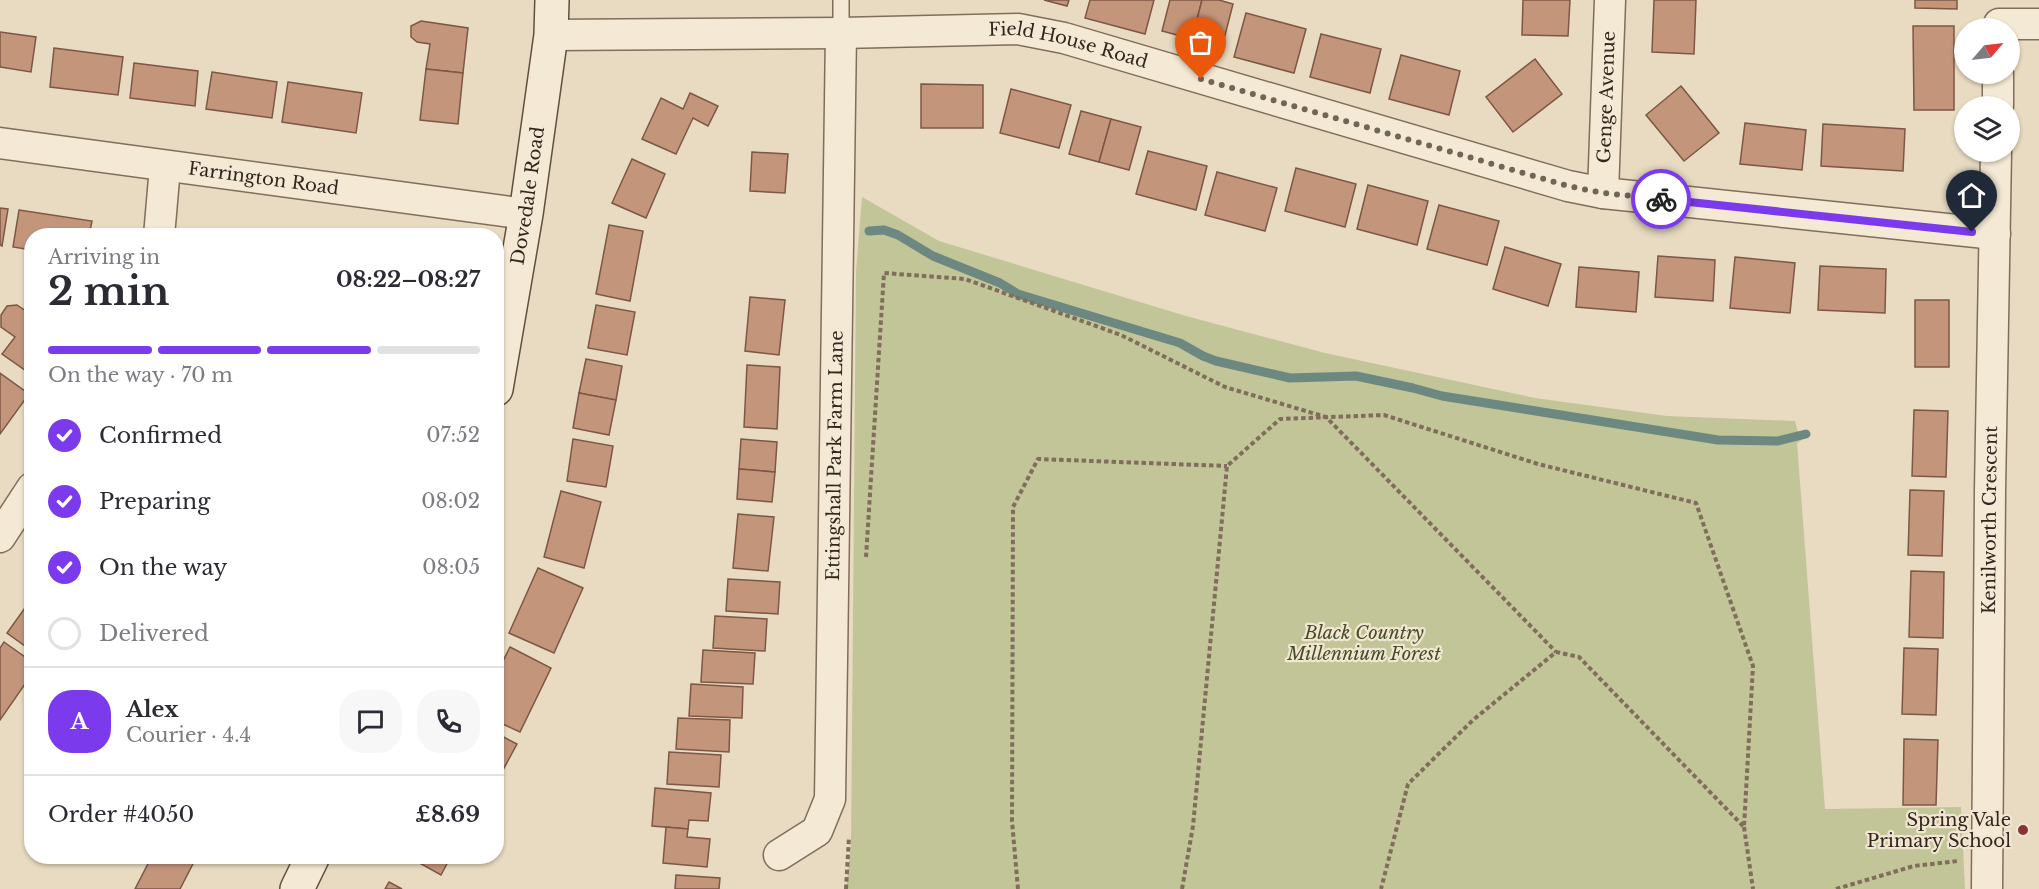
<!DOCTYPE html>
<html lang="en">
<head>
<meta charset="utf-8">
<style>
	body { margin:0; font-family:"Libre Baskerville",serif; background:#f7f7f7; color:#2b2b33; height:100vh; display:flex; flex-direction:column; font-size:22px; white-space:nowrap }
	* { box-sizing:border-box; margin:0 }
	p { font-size:20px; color:#7c7c81 }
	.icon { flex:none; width:33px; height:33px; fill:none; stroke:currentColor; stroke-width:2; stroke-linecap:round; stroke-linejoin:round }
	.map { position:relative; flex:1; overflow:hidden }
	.side { position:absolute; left:24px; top:228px; width:480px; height:636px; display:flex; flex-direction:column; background:#fff; border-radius:24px; box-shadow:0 2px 4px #0004 }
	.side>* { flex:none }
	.needle { width:39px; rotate:62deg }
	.buttons { position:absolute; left:1954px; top:18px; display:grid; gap:12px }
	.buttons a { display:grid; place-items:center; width:66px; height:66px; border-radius:50%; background:#fff; box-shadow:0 2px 4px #0004; font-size:30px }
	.pin { position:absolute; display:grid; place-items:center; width:51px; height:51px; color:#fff; margin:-62px -26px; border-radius:50% 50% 50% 0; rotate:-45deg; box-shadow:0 0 6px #0007 }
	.pin .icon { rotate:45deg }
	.courier { position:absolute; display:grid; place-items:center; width:60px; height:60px; margin:-30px; border:4px solid #7c3aed; border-radius:50%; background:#fff; color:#222; box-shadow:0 2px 8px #0007 }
	.overview em { font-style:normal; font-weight:700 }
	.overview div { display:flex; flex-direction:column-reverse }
	.overview { display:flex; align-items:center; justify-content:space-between; height:102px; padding:0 24px }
	h1 { font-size:39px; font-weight:700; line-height:45px }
	.bar { display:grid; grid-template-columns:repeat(4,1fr); gap:9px 6px; align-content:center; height:72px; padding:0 24px }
	.bar i { height:8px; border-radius:4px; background:#e1e1e2 }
	.bar .on { background:#7c3aed }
	.bar p { grid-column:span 4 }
	.line { display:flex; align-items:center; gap:15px; padding:0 24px; border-top:2px solid #e1e1e2 }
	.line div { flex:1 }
	.round { display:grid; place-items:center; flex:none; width:63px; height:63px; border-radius:24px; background:#f7f7f7 }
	ol { padding:0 24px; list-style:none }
	li { display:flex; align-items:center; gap:18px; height:66px }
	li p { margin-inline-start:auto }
	li .icon { padding:6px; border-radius:50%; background:#7c3aed; color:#fff; stroke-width:4 }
	li:last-child { color:#7c7c81 }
	li i { width:33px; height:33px; border:3px solid #e1e1e2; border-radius:50% }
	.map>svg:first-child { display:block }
</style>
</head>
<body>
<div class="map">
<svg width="2039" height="889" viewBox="0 0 2039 889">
	<rect width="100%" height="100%" fill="#e8dbc2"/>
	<path fill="#c2c598" d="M862 197 939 241 1186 316 1325 353 1535 398 1667 416 1795 421 1798 432 1805 431 1807 437 1797 443 1825 809 1961 807 1965 889H846L851 845 856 272Z"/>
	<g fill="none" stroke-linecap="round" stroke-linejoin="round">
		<path stroke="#6c8880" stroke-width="9" d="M869 231 884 230 898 235 933 256 1000 283 1018 294 1180 343 1203 356 1216 361 1290 378 1356 376 1413 388 1442 396 1718 440 1778 441 1806 434"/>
	</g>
	<g fill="#c3967c" stroke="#7d5744" stroke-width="1.5">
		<path d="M1044 0H1069L1067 6Z"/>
		<path d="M1090 0H1154L1145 34 1085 18Z"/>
		<path d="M1170 0H1202L1192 39 1162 31Z"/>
		<path d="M1202 0H1219L1233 4 1222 47 1192 39Z"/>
		<path d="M1523 0H1570L1568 36 1522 35Z"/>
		<path d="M1654 0H1696L1694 54 1652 52Z"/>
		<path d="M1915 0H1957V9L1915 8Z"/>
		<path d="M1246 13 1306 29 1294 73 1234 57Z"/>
		<path d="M421 21 468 28 463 73 426 69 430 44 417 42 411 37V26Z"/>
		<path d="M1913 26H1954V110H1914Z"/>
		<path d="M0 32 36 37 31 72 0 67Z"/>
		<path d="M1321 34 1381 49 1370 93 1310 77Z"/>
		<path d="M54 48 123 57 118 95 50 87Z"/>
		<path d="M1401 55 1460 71 1449 115 1389 99Z"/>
		<path d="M1535 59 1562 94 1513 132 1486 97Z"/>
		<path d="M134 63 198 71 195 106 130 98Z"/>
		<path d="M426 69 463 73 458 124 420 120Z"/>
		<path d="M212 72 277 82 272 118 206 109Z"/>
		<path d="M288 82 362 93 356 133 282 122Z"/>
		<path d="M921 84 983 85V128H921Z"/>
		<path d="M1681 86 1719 133 1684 161 1646 115Z"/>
		<path d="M1011 89 1071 105 1059 148 1000 133Z"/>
		<path d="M690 93 718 106 708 126 693 118 676 154 642 139 661 98 683 109Z"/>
		<path d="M1081 111 1111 119 1099 162 1069 154Z"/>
		<path d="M1111 119 1141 127 1129 170 1099 162Z"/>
		<path d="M1745 123 1806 130 1802 170 1740 164Z"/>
		<path d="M1823 124 1905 129 1903 171 1821 166Z"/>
		<path d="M1148 151 1207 166 1196 210 1136 194Z"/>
		<path d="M752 152 788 154 785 193 750 191Z"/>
		<path d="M632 159 665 174 646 218 612 203Z"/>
		<path d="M1296 168 1356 184 1345 227 1285 211Z"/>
		<path d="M1217 172 1277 188 1265 231 1205 215Z"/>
		<path d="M1368 185 1428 201 1417 245 1357 229Z"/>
		<path d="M1439 205 1499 221 1487 265 1427 249Z"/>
		<path d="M0 208 8 209 2 246 0 245Z"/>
		<path d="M19 210 92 221 89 236H32V250L13 247Z"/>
		<path d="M609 225 643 231 630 301 596 294Z"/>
		<path d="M1505 247 1561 264 1548 306 1493 289Z"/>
		<path d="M1658 256 1715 260 1713 301 1655 297Z"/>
		<path d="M1735 257 1795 263 1790 313 1730 308Z"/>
		<path d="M1820 266 1886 269 1885 313 1818 310Z"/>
		<path d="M1579 267 1639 272 1636 312 1576 307Z"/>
		<path d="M750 297 785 300 779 355 745 351Z"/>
		<rect x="1915" y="300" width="34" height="67"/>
		<path d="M17 305 32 315V375L2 354 15 337 1 327V315L7 306Z"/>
		<path d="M596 305 635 312 627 355 588 348Z"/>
		<path d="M586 359 622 366 616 400 579 393Z"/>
		<path d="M747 365 780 367 777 429 744 427Z"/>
		<path d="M0 373 29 394 0 434Z"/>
		<path d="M579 393 616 400 609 435 573 428Z"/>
		<path d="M1914 410 1948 411 1946 477 1912 476Z"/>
		<path d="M573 439 613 446 606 487 567 481Z"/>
		<path d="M741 439 777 442 775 472 739 469Z"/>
		<path d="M739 469 775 472 772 502 737 499Z"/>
		<path d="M1910 490 1944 491 1942 556 1908 555Z"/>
		<path d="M561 491 601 502 584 568 544 557Z"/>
		<path d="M738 514 774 517 768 571 733 568Z"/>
		<path d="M538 568 583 588 554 653 509 633Z"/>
		<path d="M1911 571 1944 572 1943 638 1909 637Z"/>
		<path d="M728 579 780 582 778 614 726 611Z"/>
		<path d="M32 598V651L7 633Z"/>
		<path d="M715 616 767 619 765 651 713 648Z"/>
		<path d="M4 642 32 662V674L0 720V648Z"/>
		<path d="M510 647 551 668 520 732 496 721V675Z"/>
		<path d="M1904 648 1938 649 1936 715 1902 714Z"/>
		<path d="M703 650 755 653 753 684 701 682Z"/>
		<path d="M691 684 743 687 742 718 689 716Z"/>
		<path d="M678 718 730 720 729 752 676 749Z"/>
		<path d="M496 733 517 744 496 783Z"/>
		<path d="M1904 739 1938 740 1936 805H1903Z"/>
		<path d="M669 752 721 755 719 787 667 784Z"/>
		<path d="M655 788 711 793 708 821 689 820 688 829 652 826Z"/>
		<path d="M666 827 688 829 687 837 710 839 707 867 663 863Z"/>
		<path d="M152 856H197L180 889H135Z"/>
		<path d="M407 856H451L441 875Z"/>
		<path d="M676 875 720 878 719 889H675Z"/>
		<path d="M389 882 402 889H385Z"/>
	</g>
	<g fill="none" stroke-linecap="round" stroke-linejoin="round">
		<g stroke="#806d5b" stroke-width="18">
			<path id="lane" d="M841 0V33"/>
		</g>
		<g stroke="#806d5b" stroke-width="33">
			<g id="street">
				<path d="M1999 24H2039"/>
				<path id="s1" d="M551 35 841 33 1018 29 1064 38 1568 186 1603 193 1995 234"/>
				<path d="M1998 106V74"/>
				<path id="s2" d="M0 143 526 214"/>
				<path id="s3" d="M1603 193 1610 0"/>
				<path d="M159 236 165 167"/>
				<path d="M0 537 32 488"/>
				<path id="s4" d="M779 855 817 831 830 799 841 33"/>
				<path id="s5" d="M1987 889 1990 491 1996 152"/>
			</g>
		</g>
		<g stroke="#624e3f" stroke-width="36">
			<g id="secondary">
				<path id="s6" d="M496 389 526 214 551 35 552 0"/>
				<path d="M297 889 313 856"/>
			</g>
		</g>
		<g stroke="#806d5b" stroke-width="4" stroke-dasharray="4.5 3" stroke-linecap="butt">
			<path d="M866 557 884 273 965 279 1121 335 1225 387 1326 417 1556 652"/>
			<path d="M1744 827 1753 889"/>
			<path d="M846 889 849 837"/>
			<path d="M1018 889 1012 821 1013 507 1038 459 1227 466"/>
			<path d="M1182 889 1193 826 1227 466 1280 419 1384 415 1538 464 1696 503 1753 666 1744 827 1579 657 1556 652 1473 720 1408 784 1381 889"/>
			<path d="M1836 889 1914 866 1958 861"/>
		</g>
		<use href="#lane" stroke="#f4e9d4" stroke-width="15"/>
		<use href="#street" stroke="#f4e9d4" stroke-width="30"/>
		<use href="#secondary" stroke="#f4e9d4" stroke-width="33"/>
	</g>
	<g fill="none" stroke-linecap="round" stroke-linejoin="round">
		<path stroke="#726557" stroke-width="6" stroke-dasharray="0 10.8" d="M1201 79 1568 186 1603 193 1661 199"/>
		<path stroke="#7c3aed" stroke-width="8" d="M1661 199 1972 232"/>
	</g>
	<circle fill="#893237" stroke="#f1e6d1" stroke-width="2" cx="2023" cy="830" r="6"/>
	<g text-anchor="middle" stroke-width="4.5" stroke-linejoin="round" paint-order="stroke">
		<g font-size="18" fill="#32261e" stroke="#f1e6d1">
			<text dy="6" stroke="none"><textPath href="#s1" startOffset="519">Field House Road</textPath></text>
			<text dy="6" stroke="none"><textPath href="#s3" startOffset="96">Genge Avenue</textPath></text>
			<text dy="6" stroke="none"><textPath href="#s2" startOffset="266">Farrington Road</textPath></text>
			<text dy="6" stroke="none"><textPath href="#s6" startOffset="196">Dovedale Road</textPath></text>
			<text dy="6" stroke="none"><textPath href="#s4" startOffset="423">Ettingshall Park Farm Lane</textPath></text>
			<text dy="6" stroke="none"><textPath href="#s5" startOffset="369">Kenilworth Crescent</textPath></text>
		</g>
		<g font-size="18" font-style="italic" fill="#454c27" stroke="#f1e6d1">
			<text x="1364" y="639">Black Country<tspan x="1364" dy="21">Millennium Forest</tspan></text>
		</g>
		<g font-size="18" fill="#32261e" stroke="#f1e6d1" text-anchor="end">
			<text x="2011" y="826">Spring Vale<tspan x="2011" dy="21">Primary School</tspan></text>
		</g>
	</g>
</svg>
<div class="buttons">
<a><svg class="needle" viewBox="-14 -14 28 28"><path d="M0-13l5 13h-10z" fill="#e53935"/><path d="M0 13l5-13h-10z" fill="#7c7c81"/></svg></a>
<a><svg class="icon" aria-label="layers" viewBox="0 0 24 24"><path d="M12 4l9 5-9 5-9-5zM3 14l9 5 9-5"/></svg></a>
</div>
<div class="pin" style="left:1201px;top:79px;background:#ea580c"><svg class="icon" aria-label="bag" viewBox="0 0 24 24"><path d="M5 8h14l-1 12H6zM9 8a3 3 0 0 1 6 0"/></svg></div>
<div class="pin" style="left:1972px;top:232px;background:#1f2937"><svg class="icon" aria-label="home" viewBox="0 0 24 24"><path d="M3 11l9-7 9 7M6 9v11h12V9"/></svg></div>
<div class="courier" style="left:1661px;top:199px"><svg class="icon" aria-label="bike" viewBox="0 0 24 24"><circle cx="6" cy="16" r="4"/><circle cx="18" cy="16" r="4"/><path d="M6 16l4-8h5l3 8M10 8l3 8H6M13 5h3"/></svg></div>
<section class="side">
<div class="overview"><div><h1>2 min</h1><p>Arriving in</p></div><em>08:22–08:27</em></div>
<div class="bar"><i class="on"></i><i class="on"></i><i class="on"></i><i></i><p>On the way · 70 m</p></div>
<ol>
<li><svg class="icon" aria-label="check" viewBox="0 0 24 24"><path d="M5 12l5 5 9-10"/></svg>Confirmed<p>07:52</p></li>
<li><svg class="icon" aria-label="check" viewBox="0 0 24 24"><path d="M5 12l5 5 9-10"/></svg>Preparing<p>08:02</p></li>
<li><svg class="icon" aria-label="check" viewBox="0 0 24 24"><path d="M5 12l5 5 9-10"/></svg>On the way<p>08:05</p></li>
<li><i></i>Delivered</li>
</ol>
<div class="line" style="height:108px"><b class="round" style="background:#7c3aed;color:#fff">A</b><div><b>Alex</b><p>Courier · 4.4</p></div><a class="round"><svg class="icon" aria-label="chat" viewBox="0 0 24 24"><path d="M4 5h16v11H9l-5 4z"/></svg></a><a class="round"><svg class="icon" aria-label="phone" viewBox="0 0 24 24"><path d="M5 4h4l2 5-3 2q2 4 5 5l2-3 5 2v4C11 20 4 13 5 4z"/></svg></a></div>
<div class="line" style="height:78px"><div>Order #4050</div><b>£8.69</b></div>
</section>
</div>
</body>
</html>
